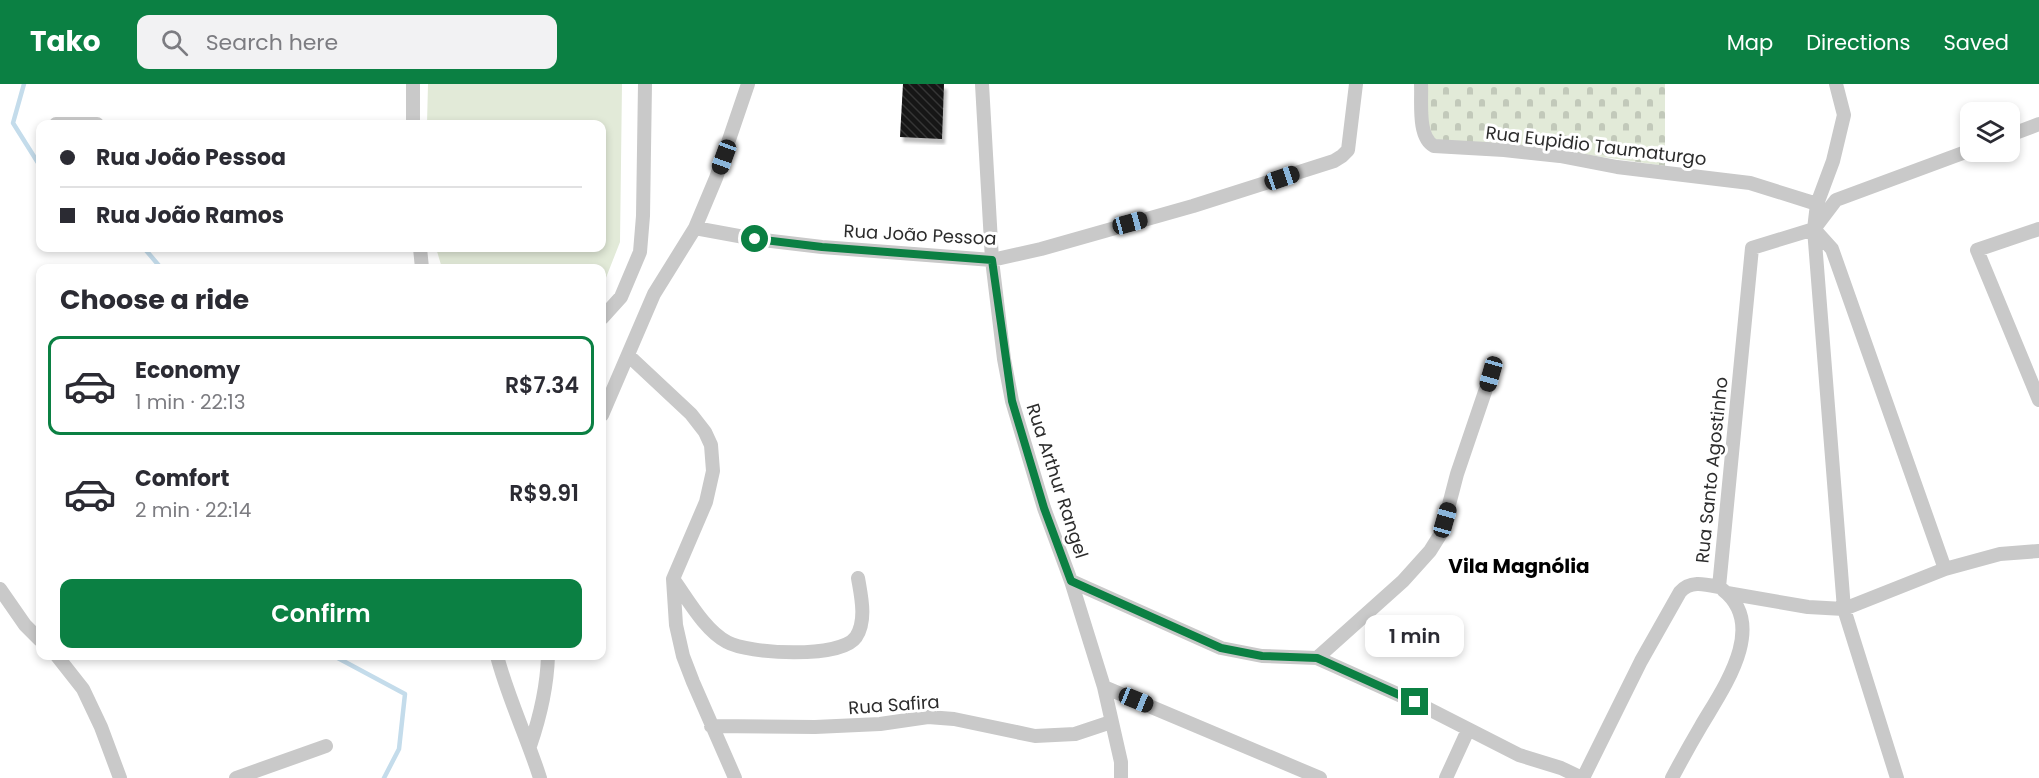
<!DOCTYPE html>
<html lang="en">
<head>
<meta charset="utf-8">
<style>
  body { margin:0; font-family:Poppins,sans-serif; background:#f2f2f3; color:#2b2b33; height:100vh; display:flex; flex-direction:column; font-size:22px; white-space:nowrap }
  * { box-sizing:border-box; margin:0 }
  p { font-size:20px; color:#7c7c81 }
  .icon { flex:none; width:33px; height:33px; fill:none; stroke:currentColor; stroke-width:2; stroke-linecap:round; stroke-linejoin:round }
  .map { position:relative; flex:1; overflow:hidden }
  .panel { position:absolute; left:36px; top:180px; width:570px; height:396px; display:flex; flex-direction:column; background:#fff; border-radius:12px; box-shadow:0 3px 9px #0003 }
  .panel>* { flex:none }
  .hud { position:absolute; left:36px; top:36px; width:570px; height:132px; border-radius:12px; box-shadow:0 3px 9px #0003; display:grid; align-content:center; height:132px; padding:0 24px; background:#fff }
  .buttons { position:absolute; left:1960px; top:18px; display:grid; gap:12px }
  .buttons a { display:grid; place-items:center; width:60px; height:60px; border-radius:12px; background:#fff; box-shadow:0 3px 9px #0003; font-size:30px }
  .end { position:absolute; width:27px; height:27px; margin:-14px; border:8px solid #0b8043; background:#fff; box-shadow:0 0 0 3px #fff }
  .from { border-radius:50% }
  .bubble { position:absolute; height:42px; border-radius:12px; background:#fff; box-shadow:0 3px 9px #0003; font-size:20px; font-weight:600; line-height:42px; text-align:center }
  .car { position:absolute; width:18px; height:36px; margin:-18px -9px; border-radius:8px; box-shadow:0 0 4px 2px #0007; background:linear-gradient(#222 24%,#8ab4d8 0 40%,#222 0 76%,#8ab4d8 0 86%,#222 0) }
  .hud b { display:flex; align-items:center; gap:21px; height:57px; font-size:22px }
  .hud b+b { border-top:2px solid #e1e1e2 }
  .hud i { width:15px; height:15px; background:#2b2b33 }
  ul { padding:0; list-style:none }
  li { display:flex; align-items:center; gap:18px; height:99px; margin:0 12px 9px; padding:0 12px; border:3px solid transparent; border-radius:12px }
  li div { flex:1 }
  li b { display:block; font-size:22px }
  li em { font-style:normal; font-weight:600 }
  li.on { border-color:#0b8043 }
  li>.icon { width:54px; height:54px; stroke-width:1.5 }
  h2 { padding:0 24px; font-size:27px; line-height:72px }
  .button { display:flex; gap:12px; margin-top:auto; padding:12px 24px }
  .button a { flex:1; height:69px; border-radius:12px; background:#0b8043; color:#fff; font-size:24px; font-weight:600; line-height:69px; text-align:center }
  header { display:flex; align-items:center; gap:36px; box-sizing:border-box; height:84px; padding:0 30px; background:#0b8043; color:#fff }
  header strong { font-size:28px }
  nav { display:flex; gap:33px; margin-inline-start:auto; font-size:21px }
  .search { width:420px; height:54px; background:#f2f2f3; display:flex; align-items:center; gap:15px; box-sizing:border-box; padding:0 21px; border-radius:12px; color:#7c7c81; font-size:22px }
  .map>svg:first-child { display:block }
</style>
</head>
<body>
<header>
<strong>Tako</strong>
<div class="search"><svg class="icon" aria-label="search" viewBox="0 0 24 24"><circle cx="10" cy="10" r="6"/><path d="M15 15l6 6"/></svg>Search here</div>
<nav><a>Map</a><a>Directions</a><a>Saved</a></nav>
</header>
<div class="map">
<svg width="2039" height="694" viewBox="0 0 2039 694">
  <defs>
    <pattern id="cemetery-stones" width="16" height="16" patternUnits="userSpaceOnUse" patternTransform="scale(1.5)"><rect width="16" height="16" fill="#e2ead8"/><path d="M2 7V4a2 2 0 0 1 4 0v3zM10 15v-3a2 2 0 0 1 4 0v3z" fill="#c2c9ba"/></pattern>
    <pattern id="building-back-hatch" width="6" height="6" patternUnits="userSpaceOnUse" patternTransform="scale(1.5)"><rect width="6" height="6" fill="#131313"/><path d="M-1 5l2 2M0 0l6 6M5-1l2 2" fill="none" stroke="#363636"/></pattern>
    <filter id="shadow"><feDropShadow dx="3" dy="5" stdDeviation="1.5" flood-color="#0004"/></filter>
  </defs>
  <rect width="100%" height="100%" fill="#fff"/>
  <path fill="#e2ead8" d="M428,0H622L620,158L602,204V184H442L436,164H602V40H427Z"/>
  <path fill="url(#cemetery-stones)" d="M1427,0H1665V82L1521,61L1422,55Z"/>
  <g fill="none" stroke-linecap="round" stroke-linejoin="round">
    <path stroke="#c4dceb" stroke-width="4.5" d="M24,0L13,39L40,82
      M144,164L161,184
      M334,572L405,610L399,665L384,694"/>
  </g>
  <path fill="url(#building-back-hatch)" filter="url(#shadow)" d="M903,0H944L942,55L900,53Z"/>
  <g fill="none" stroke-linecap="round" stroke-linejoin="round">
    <path stroke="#c9c9c9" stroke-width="14" d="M413,0V40
      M982,0L992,176L1004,275L1012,317L1044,424L1071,497L1104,603L1121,678V694
      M1421,0C1422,17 1417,53 1434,62L1504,66L1560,72L1617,83L1750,99L1817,120
      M1836,0L1844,31L1833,77L1817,120L1814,145L1844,525L1897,694
      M56,40H97
      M2010,51L2039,40
      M695,144L755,155L822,163L992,176L1041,165L1193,122L1334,77L1342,72L1348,66L1356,0
      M1814,145L1832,165L1945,485
      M2039,145L1977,166L2039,316
      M420,164L422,184
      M602,234L621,213L640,168L643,132L645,0
      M629,272L691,330L705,348L711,361L713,387L706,418L673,495L676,541L683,572L693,598L735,694
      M602,331L654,210L695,144L716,94L748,0
      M673,495C687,514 705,547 727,558C748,570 841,575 856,553C867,536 861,512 858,494
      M1071,497L1221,564L1262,572L1317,574L1415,618L1519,671L1561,684L1582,694
      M0,505L25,541L40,556
      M1727,509L1808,523L1844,525L1945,485L2000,470L2039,467
      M57,572L83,605L101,643L120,694
      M497,572C508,614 527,653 540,694
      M1317,574L1403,497L1430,467L1440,451L1445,436L1457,390L1491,290
      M1104,603L1320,694
      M711,642L815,643L880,640L928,633L954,635L1035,652L1075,650L1111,638
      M530,662C540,633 547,603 548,572
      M236,694L326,662
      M1446,694L1468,646
      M1583,694L1641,577L1680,508C1690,496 1705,500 1719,503L1752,164L1814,145L1836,116L1971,66
      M1672,694C1681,677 1691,659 1701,642C1722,606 1769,542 1723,506"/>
  </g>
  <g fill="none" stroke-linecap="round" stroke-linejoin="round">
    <path stroke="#0b8043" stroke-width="8" d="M755,155L822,163L992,176L1012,317L1044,424L1071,497L1221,564L1262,572L1317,574L1415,618"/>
  </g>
  <g text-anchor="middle" stroke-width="6" stroke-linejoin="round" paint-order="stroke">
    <g font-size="18" fill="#2c2c2c" stroke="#fff">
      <text transform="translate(1596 62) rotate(7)" y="6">Rua Eupidio Taumaturgo</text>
      <text transform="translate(920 151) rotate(3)" y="6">Rua João Pessoa</text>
      <text transform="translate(1712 386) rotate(-84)" y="6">Rua Santo Agostinho</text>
      <text transform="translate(1057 397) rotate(72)" y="6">Rua Arthur Rangel</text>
      <text transform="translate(894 621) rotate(-4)" y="6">Rua Safira</text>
    </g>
    <g font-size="20" font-weight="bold" fill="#000" stroke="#fff">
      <text x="1519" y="489">Vila Magnólia</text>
    </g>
  </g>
</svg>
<div class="buttons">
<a><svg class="icon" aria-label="layers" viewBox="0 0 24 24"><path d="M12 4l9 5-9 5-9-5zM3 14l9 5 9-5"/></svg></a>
</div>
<i class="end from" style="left:755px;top:155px"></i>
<i class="end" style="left:1415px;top:618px"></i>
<div class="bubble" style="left:1365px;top:531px;width:99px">1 min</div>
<i class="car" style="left:724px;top:73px;rotate:200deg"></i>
<i class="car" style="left:1282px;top:94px;rotate:71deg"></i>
<i class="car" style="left:1130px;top:139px;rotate:75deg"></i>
<i class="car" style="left:1491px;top:290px;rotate:196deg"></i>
<i class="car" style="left:1445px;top:436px;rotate:16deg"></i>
<i class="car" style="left:1136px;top:616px;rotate:112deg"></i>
<div class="hud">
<b><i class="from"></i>Rua João Pessoa</b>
<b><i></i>Rua João Ramos</b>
</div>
<section class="panel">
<h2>Choose a ride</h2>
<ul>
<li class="on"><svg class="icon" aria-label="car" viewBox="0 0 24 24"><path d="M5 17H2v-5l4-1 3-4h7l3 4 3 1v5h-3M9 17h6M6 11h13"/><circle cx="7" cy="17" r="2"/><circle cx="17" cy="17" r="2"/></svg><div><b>Economy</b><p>1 min · 22:13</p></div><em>R$7.34</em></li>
<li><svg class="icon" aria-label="car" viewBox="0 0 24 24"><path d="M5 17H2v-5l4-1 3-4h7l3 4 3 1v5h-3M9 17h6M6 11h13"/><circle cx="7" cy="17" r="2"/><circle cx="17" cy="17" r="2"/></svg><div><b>Comfort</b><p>2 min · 22:14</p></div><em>R$9.91</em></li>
</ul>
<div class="button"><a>Confirm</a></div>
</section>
</div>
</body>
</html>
